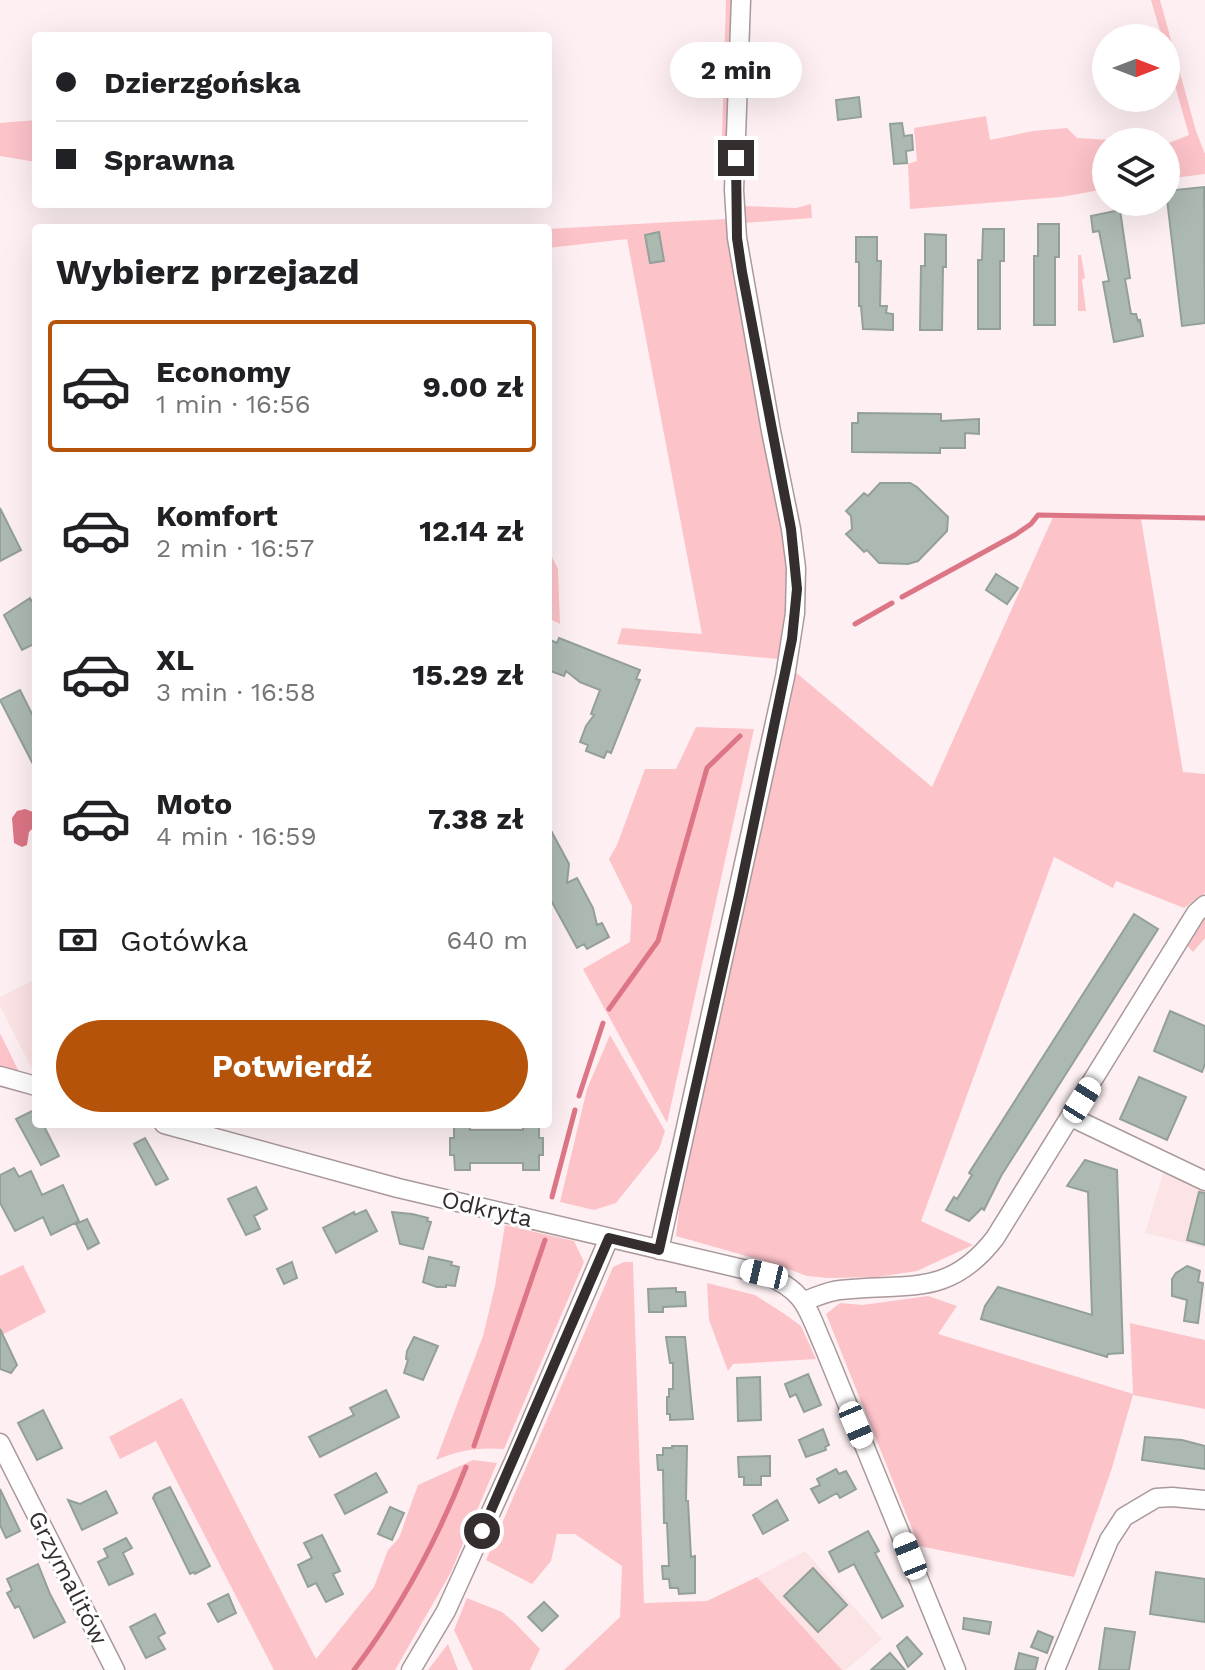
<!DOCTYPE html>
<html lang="pl">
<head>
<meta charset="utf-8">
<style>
  body { margin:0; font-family:"Work Sans",sans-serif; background:#f2f2f2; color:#202124; height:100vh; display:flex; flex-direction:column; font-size:30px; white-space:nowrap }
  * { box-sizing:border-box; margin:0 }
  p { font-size:26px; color:#757577 }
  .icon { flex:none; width:44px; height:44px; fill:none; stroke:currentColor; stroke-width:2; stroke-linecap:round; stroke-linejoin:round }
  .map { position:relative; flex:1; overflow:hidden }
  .sheet { position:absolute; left:32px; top:224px; width:520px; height:904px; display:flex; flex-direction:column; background:#fff; border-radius:8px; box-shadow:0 8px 32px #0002 }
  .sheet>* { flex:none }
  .banner { position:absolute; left:32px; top:32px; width:520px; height:176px; border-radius:8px; box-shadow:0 8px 32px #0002; display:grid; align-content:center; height:176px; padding:0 24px; background:#fff }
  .needle { width:52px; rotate:90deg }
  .controls { position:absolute; left:1092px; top:24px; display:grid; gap:16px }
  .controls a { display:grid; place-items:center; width:88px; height:88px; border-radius:50%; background:#fff; box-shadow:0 8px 32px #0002; font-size:40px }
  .end { position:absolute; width:36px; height:36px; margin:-18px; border:10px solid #342e2e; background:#fff; box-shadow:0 0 0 4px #fff }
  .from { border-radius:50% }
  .bubble { position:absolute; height:56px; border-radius:28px; background:#fff; box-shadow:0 8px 32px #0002; font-size:26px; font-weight:700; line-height:56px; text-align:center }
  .car { position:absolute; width:24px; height:48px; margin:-24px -12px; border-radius:10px; box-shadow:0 0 6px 2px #0007; background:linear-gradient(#fff 24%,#345 0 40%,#fff 0 76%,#345 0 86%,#fff 0) }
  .banner b { display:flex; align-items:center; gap:28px; height:76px; font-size:30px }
  .banner b+b { border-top:2px solid #e0e0e0 }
  .banner i { width:20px; height:20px; background:#202124 }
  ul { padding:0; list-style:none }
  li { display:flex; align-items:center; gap:24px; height:132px; margin:0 16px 12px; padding:0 8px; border:4px solid transparent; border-radius:8px }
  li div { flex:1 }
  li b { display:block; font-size:30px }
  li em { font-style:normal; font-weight:700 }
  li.active { border-color:#b45309 }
  li>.icon { width:72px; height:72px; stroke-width:1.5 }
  h2 { padding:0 24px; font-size:36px; line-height:96px }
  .pay { display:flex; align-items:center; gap:20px; height:88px; padding:0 24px; font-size:30px }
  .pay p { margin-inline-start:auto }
  .action { display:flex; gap:16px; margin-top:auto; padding:16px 24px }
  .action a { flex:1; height:92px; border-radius:48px; background:#b45309; color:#fff; font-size:32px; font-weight:700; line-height:92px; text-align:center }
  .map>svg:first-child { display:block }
</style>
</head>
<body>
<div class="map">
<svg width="1205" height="1670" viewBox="0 0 1205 1670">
  <rect width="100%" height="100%" fill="#fef0f2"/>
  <path fill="#fce3e5" d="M36,979V1077L0,1006V997Z
    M1163,1173L1205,1190V1248L1145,1233Z
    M805,1551L882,1639L846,1670H842L757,1577Z"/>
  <path fill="#fcc3c9" d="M726,0H735L728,175L721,171Z
    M1151,0H1160L1196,131L1205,154V174L1166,179V144L1189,135L1166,54V38H1162Z
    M986,116L990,140L1033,131L1067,128L1077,138L1147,142H1106V189L1061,197L910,209L908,164L917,161L914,128Z
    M36,120V162L0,156V123Z
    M811,204L812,218L744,223L742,206L796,208Z
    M726,219L731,260L783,528L789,583L778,659L617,644L622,628L702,634L627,239L548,248V229Z
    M1078,255H1081L1085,278L1082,279L1086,311H1078Z
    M1053,517L1141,519L1183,772L1205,774V893L1184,908L1116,881L1113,888L1054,857L921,1221L973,1245L917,1271L877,1277L828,1278L807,1276L775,1264L676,1236L685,1158L793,670L932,787Z
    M548,549L558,569L560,624L548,618Z
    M696,727L754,729L667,1123L583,969L630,942L632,906L609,859L617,845L645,769H676Z
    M1205,918V938L1193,952L1185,943Z
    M0,1033L20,1074L0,1068Z
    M610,1035L665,1131L659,1149L616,1203L594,1210L560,1202L587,1089Z
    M505,1225L574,1241L584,1262L504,1449C478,1447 460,1450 436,1460L483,1336L495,1286Z
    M624,1262H633L644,1603L707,1601L757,1577L842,1670H564L620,1617L622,1566L575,1534H557L551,1561L532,1584L486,1560L613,1267Z
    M23,1265L46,1312L0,1336V1276Z
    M707,1283L755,1295L786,1315L801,1326L816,1359L733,1364L728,1371L709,1320Z
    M928,1296L957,1306L938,1334L1133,1394L1130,1323L1205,1340V1409L1133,1395L1111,1471L1074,1577L919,1546L826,1314L840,1303L863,1305Z
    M182,1398L316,1659L374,1587L388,1550L399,1538L418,1485L473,1460L497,1463L451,1572L395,1670H274L156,1441L120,1459L109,1437Z
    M467,1598L502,1612L514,1622L540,1649L530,1670H473L454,1630Z
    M448,1644L458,1670H428Z"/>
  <path fill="#dc7585" d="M25,809L36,813V825L29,832L27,845L22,847L14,843L12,818L17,811Z"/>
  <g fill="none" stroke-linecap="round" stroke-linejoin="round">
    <path stroke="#dc7585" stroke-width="5" d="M902,597L1015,535L1031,524L1038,515L1205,518
      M855,624L892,603
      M609,1009L658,941L707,768L740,736
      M579,1096L603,1023
      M552,1197L575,1110
      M474,1446L545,1240
      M354,1670C400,1609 438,1538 466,1467"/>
  </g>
  <path fill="#acb9b1" stroke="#93a099" stroke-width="2" d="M859,97L861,117L838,120L836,100Z
    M902,123L904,136L912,135L913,150L906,151L907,163L894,164L890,124Z
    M1204,187L1205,323L1182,326L1166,191Z
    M1120,210L1130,278L1125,279L1131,314H1136L1138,321L1140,320L1143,336L1114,342L1103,282L1109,281L1099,231L1093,232L1091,216Z
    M1038,224H1059V257H1055V325H1034V256H1038Z
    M983,229H1004V261H1000V329H978V260H982Z
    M659,232L664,261L650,263L645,235Z
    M925,234L946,235V267H943L942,330H920L921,266H925Z
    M856,237H877V261H881L880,306H887L886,313L893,314V330L863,329L861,306H859V262H856Z
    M858,413L941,414V421L979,419V434L965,433V448H940V453L852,452V423H858Z
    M880,483H910L917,487L948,517L947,531L918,561L908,564L879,563L867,550L864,552L846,534L852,529L851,516L846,511L864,493L868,496Z
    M0,508L21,550L0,561Z
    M996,574L1018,588L1007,604L986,590Z
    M30,598L31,601L36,598V643L22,650L4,615Z
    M559,638L640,670L636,679L640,680L611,753L607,751L604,758L586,751L588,745L580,742L586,726L594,715L591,714L600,690L580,682L566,671L564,676L548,670V639L557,643Z
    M20,690L36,722V770L0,700Z
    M548,825L569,864L567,883L577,878L593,908L597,925L602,923L609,937L587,949L584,944L577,948L548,895Z
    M1134,914L1158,929L1001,1176L984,1210L982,1208L969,1221L946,1210L954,1197L957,1199L972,1175L969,1173Z
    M1170,1011L1205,1026V1064L1202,1072L1154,1051Z
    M1139,1077L1186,1097L1167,1140L1120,1119Z
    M36,1109V1124H43L59,1156L41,1165L16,1119Z
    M454,1124H470V1130H523V1124H539V1138H543V1155H539V1170H523V1163H470V1170H455L454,1155H450V1138H454Z
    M145,1138L168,1179L156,1185L134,1144Z
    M1085,1160L1117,1170L1123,1353L1108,1354L1107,1357L981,1319L985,1306L998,1287L1092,1315L1088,1192L1067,1186Z
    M14,1168L19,1177L31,1171L42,1195L63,1185L79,1221L51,1235L43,1217L15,1231L0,1203V1175Z
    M256,1187L267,1209L254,1216L260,1229L246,1235L228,1199Z
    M1199,1192L1205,1193V1245L1187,1240Z
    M366,1210L377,1231L336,1253L323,1228L354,1212L355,1215Z
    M392,1212L412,1214L428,1218L427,1221L431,1222L423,1249L400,1244Z
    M87,1219L99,1243L88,1249L76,1224Z
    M429,1257L452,1262L451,1265L459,1267L455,1286L446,1285V1287H437L423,1282Z
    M292,1262L297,1278L284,1284L277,1269Z
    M1187,1266L1200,1271L1198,1282L1203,1283L1198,1323L1184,1321L1187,1300L1172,1296V1279L1176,1273Z
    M676,1288V1292H685L686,1306L663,1307V1312H649L648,1289Z
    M0,1329L17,1365L11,1373L0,1369Z
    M414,1337L438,1346L423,1380L404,1373L408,1360L406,1359L407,1351Z
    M666,1337H685L693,1419L670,1420V1414H667V1397H669V1389H673V1363H670Z
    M808,1374L821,1405L804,1412L796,1394L790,1397L785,1384Z
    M760,1377L761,1420L738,1421L737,1378Z
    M386,1390L399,1417L320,1457L309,1437L354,1415L350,1408Z
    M43,1410L62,1448L37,1460L18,1423Z
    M823,1429L829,1445L825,1447L826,1450L806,1457L799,1440Z
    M1145,1437L1182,1440L1205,1446V1469L1142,1460Z
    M672,1446H687L686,1501H688L691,1557L695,1556V1593L679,1594L678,1588H670L669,1579H663L662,1566H669L667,1523H664L663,1470H658L657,1455H663V1448H672Z
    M770,1456V1476H761V1485H744V1477H739L738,1457Z
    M836,1469L839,1474L846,1471L856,1489L840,1498L837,1493L819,1503L811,1489L820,1485L817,1479Z
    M376,1473L387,1492L345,1514L335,1495Z
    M170,1487L210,1566L195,1574L194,1572L190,1574L153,1498L155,1494Z
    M0,1489L20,1531L6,1538L0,1525Z
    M106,1491L117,1513L82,1530L68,1500L80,1504Z
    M777,1500L788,1520L763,1534L753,1515Z
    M390,1507L404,1513L392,1540L378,1534Z
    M868,1531L879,1551L875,1553L903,1606L882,1618L854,1564L839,1572L829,1552Z
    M322,1535L340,1571L333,1574L343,1594L326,1602L316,1583L308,1587L298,1565L312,1558L304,1543Z
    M126,1538L132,1548L123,1553L133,1574L109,1585L98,1562L108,1557L104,1549Z
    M38,1564L50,1594L65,1622L34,1638L19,1606L15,1608L7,1593L12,1590L7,1579Z
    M813,1568L847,1605L818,1632L784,1596Z
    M1156,1572L1205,1579V1622L1150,1614Z
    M228,1594L236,1613L218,1622L208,1604Z
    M544,1602L558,1616L542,1631L528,1617Z
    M155,1614L165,1633L158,1637L165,1649L146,1658L130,1627Z
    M964,1618L991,1622L989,1634L963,1629Z
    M1105,1628L1135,1632L1129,1670H1099Z
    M1038,1631L1053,1637L1047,1653L1031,1647Z
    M907,1637L922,1654L908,1667L897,1646Z
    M890,1653L905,1670H871Z
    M1019,1653L1038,1658L1035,1670H1015Z"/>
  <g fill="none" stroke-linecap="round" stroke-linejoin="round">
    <g stroke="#a9999b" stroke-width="21">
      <path id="street" d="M0,1076L36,1086
        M1071,1117L1205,1181
        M164,1124L398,1188L764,1274C807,1292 807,1309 824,1347L956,1670
        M659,1250L785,677L795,613L796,568L791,529L771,431L737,238L734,190L741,0
        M804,1301C816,1297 828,1291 840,1290C906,1282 948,1299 995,1238L1196,913L1205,905
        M0,1443L115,1670
        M411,1670L446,1611L515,1459L609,1238
        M1055,1670L1109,1540L1124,1517L1156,1498L1172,1497L1205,1500"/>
    </g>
    <use href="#street" stroke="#fff" stroke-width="18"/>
  </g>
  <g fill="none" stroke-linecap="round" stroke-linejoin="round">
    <path stroke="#342e2e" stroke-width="10" d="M482,1531L609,1238L659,1250L739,895L792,639L797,589L791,529L742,272L737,238L736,158"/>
  </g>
  <g text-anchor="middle" stroke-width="6" stroke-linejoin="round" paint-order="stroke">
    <g font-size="24" fill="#342e2e" stroke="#fff">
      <text transform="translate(487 1209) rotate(13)" y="8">Odkryta</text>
      <text transform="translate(68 1578) rotate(63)" y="8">Grzymalitów</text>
    </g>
  </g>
</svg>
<div class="controls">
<a><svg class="needle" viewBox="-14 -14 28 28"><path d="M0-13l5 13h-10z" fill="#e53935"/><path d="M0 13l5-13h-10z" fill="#757577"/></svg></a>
<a><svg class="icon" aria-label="layers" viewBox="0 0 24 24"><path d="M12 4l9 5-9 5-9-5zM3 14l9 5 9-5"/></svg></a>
</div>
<i class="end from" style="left:482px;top:1531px"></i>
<i class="end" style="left:736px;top:158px"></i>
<div class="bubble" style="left:670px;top:42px;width:132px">2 min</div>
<i class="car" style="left:1082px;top:1100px;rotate:32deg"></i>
<i class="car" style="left:764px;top:1274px;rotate:283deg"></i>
<i class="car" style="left:856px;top:1425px;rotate:157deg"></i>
<i class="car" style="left:910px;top:1556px;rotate:338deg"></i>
<div class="banner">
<b><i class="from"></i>Dzierzgońska</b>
<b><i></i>Sprawna</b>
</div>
<section class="sheet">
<h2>Wybierz przejazd</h2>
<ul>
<li class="active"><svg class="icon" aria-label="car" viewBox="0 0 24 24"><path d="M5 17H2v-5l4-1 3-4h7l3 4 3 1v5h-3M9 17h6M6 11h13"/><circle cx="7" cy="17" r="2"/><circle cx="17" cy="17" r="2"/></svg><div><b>Economy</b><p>1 min · 16:56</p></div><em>9.00 zł</em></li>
<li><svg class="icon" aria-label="car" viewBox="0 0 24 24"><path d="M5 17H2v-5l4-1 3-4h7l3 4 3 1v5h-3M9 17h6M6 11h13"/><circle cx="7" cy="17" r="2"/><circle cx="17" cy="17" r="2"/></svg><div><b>Komfort</b><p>2 min · 16:57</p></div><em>12.14 zł</em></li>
<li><svg class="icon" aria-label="car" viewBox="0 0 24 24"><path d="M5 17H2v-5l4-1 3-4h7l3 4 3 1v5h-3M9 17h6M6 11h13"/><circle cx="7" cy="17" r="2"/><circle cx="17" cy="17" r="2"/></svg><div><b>XL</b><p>3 min · 16:58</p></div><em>15.29 zł</em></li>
<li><svg class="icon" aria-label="car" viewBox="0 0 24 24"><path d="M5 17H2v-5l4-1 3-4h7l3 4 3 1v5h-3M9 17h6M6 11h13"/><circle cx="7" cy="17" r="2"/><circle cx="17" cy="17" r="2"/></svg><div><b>Moto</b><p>4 min · 16:59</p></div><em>7.38 zł</em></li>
</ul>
<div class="pay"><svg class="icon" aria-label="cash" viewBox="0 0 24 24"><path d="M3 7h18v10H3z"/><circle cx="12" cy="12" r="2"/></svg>Gotówka<p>640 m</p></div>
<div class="action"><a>Potwierdź</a></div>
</section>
</div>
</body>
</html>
